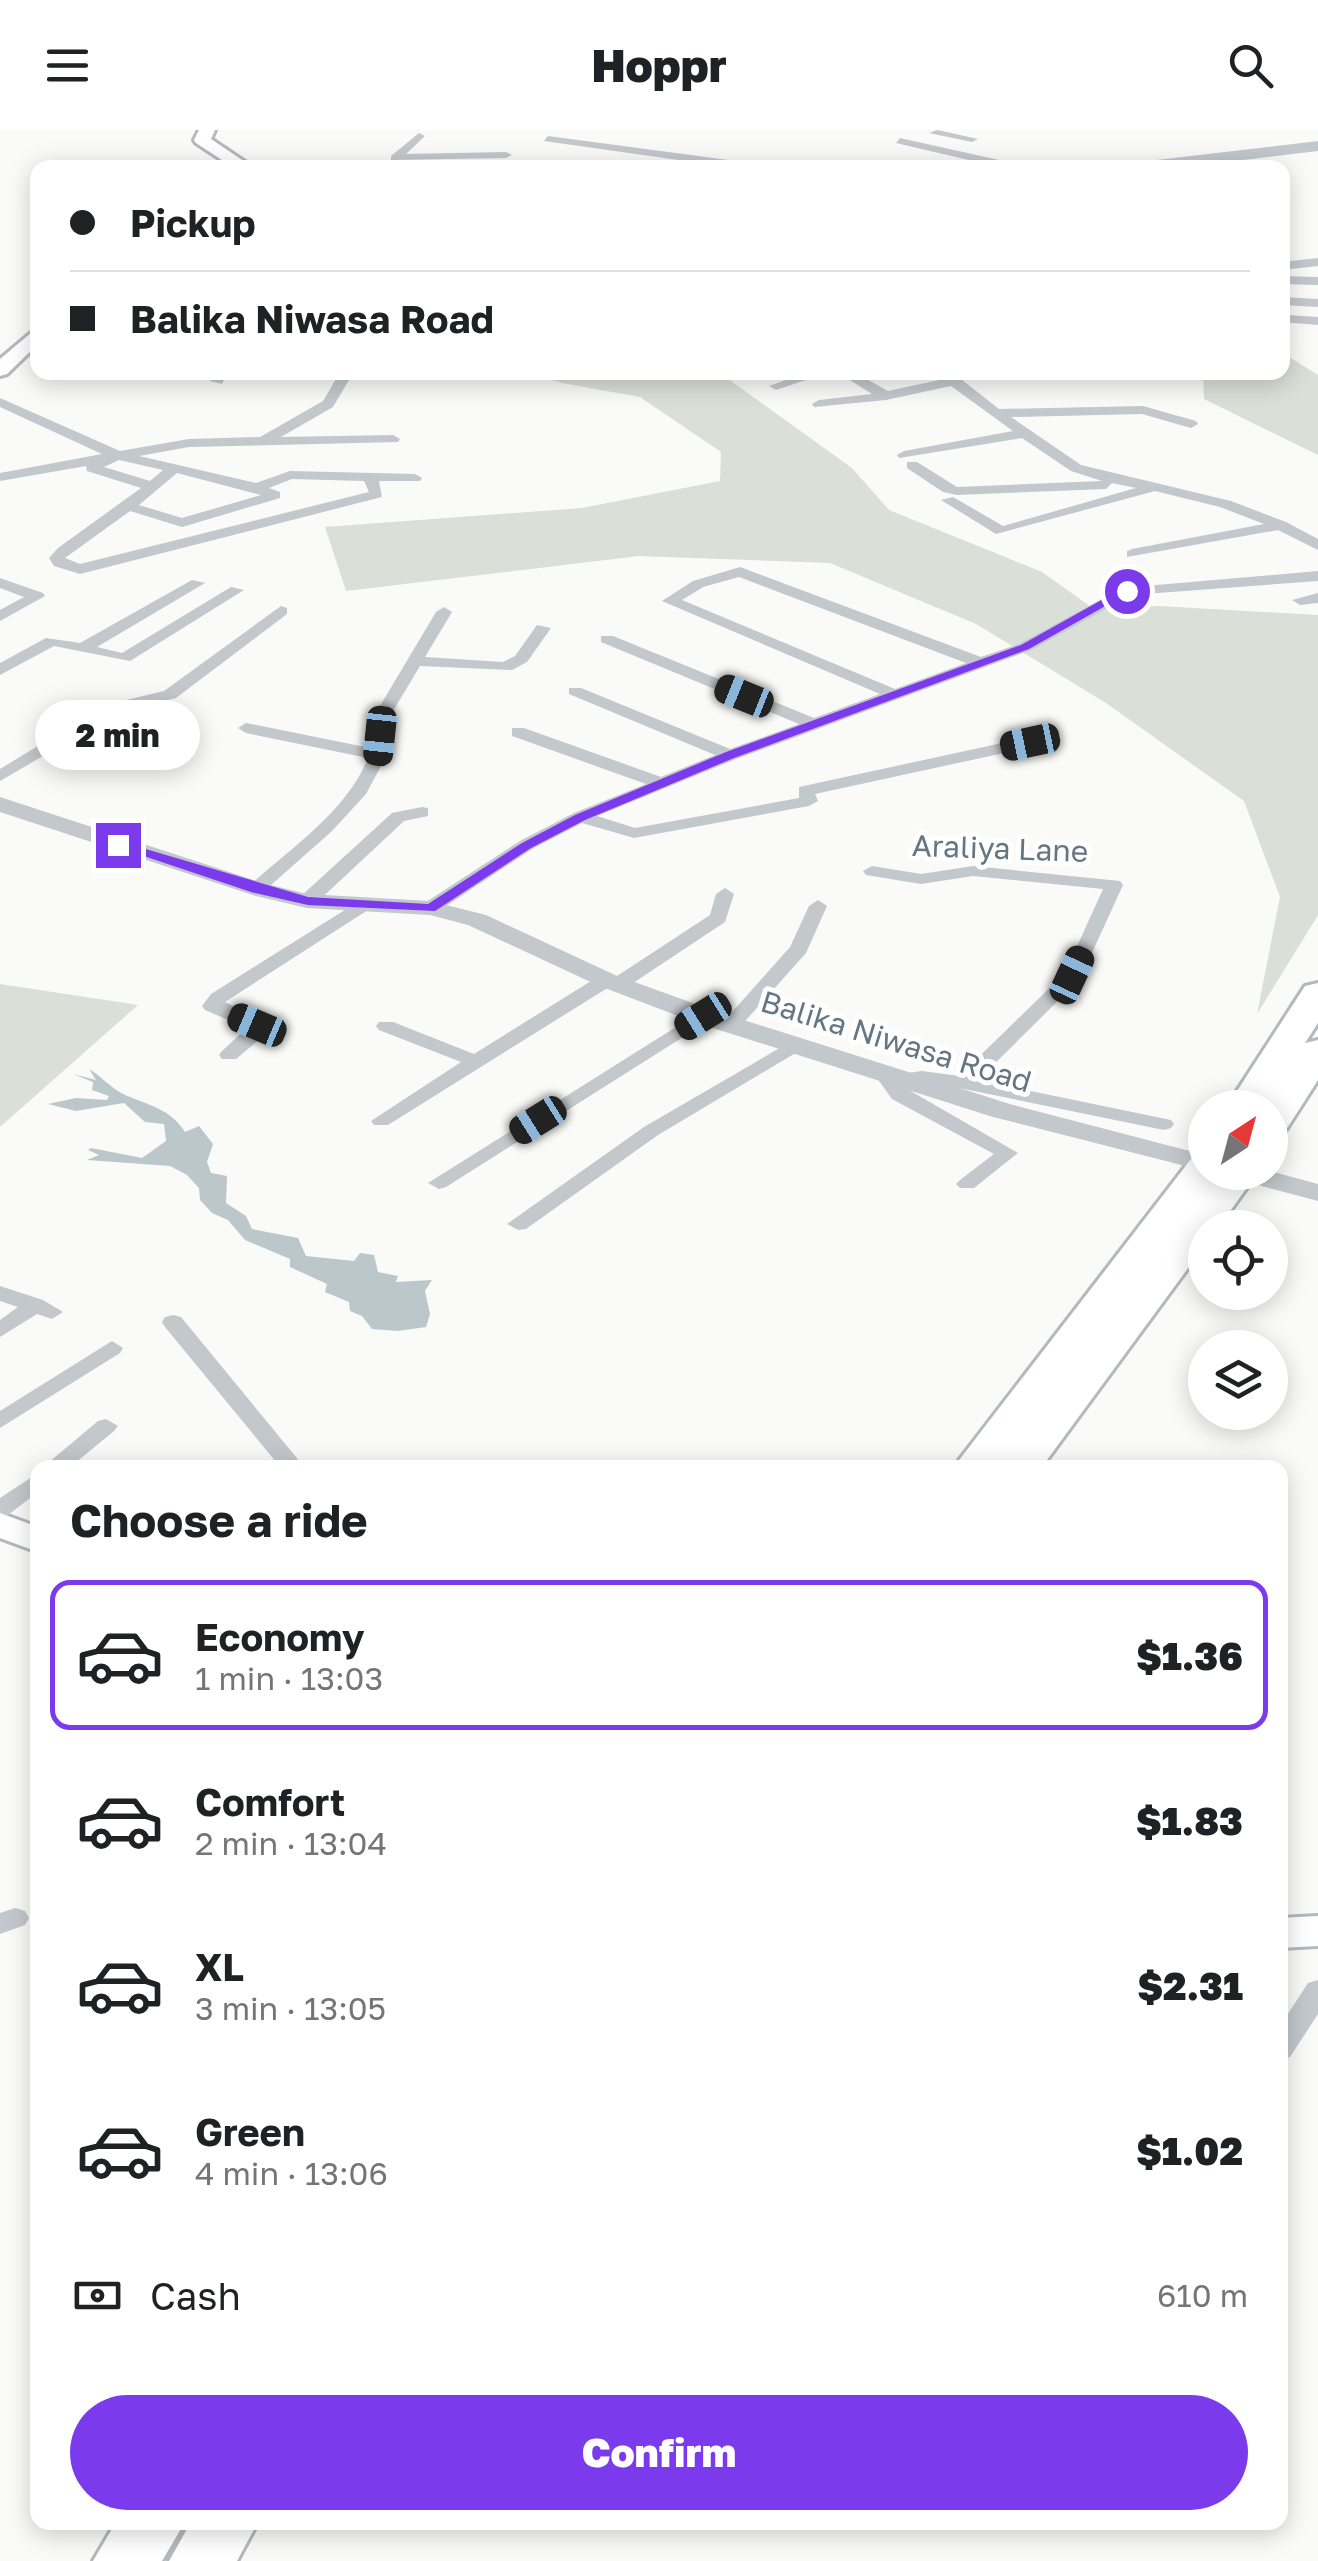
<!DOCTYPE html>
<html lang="en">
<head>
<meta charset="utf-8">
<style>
  body { margin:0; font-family:"Golos Text",sans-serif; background:#f2f2f2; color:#202124; height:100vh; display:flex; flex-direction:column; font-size:38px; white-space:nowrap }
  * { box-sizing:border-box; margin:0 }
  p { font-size:32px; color:#757577 }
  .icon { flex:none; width:55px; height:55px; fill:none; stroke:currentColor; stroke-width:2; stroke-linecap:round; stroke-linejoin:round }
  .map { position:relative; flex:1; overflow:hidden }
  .details { position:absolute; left:30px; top:1330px; width:1258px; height:1070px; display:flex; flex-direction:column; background:#fff; border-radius:20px; box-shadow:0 5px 25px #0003 }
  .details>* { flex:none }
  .top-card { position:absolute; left:30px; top:30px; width:1260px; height:220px; border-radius:20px; box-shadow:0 5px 25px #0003; display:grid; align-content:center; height:220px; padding:0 40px; background:#fff }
  .needle { width:65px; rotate:36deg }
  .tools { position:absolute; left:1188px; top:960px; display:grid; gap:20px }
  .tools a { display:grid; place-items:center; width:100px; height:100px; border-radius:50%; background:#fff; box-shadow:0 5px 25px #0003; font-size:50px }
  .end { position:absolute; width:45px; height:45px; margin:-22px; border:12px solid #7c3aed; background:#fff; box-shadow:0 0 0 5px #fff }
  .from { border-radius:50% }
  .bubble { position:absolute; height:70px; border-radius:35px; background:#fff; box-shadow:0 5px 25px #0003; font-size:32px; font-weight:800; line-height:70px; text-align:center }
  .car { position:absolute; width:30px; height:60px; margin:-30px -15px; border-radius:12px; box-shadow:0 0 8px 2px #0007; background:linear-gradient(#222 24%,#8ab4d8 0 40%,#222 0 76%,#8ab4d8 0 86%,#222 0) }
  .top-card b { display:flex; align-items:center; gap:35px; height:95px; font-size:38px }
  .top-card b+b { border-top:2px solid #e0e0e0 }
  .top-card i { width:25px; height:25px; background:#202124 }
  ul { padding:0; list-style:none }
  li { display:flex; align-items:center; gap:30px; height:150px; margin:0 20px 15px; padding:0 20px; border:5px solid transparent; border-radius:20px }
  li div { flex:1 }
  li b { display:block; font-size:38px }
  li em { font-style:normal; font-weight:800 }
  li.selected { border-color:#7c3aed }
  li>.icon { width:90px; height:90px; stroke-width:1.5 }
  h2 { padding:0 40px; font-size:45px; line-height:120px }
  .pay { display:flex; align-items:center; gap:25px; height:110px; padding:0 40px; font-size:38px }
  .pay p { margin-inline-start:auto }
  .primary-button { display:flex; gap:20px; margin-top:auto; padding:20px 40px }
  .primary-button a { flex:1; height:115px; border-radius:60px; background:#7c3aed; color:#fff; font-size:40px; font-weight:800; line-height:115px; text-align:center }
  header { display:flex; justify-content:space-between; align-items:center; height:130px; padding:0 40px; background:#fff; font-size:45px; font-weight:800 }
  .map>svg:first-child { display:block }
</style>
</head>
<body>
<header><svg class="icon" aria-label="menu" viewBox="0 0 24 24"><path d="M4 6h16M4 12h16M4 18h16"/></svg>Hoppr<svg class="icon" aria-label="search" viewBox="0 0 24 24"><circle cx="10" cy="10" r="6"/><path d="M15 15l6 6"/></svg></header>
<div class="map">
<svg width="1318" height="2431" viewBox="0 0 1318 2431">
  <rect width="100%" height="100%" fill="#fafaf8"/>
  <path fill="#dadfd7" d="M1283,223L1318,245V325L1204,269L1203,243L1282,242Z
    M531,243H720L852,338L889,380L1042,442L1094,479L1159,476L1318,485V785L1257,884L1280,767L1244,671L1106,573L976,494L830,433L639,426L346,461L325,397L582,378L720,351L721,322L640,267L562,253Z
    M0,854L138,875L0,997Z"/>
  <path fill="#bbc7cb" d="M89,939C101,946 111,958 123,964C147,975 170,978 185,1002L199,996L213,1014L207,1032L211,1043L227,1046L226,1073L246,1086L252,1099L298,1108L306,1126L354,1131L360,1123L374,1125L378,1142L398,1146L396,1152L432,1150L425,1161L430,1184L426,1197L398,1201L372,1199L362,1186L350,1181L349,1172L325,1162L327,1154L290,1137V1129L245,1110L228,1090L212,1083L200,1070L199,1058L187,1045L170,1036L87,1030L99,1025L88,1020L91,1018L142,1028L166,1011L164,994L145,992L124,973L76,981L48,974L76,968L107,970L109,966L92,960L93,952L73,944L96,950Z"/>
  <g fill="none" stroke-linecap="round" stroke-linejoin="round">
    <g stroke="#b3babf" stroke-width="6">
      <path id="secondary" d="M199,0H215L211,9L254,38H234L196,13L194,10Z
        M38,197V214L7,244L0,246V229Z
        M0,1383L38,1397V1422L0,1408Z
        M1318,1786V1816L1280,1818V1788Z"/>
    </g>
    <g stroke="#b4b9bd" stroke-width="6">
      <path id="motorway" d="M1318,853V893L1305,913L1318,910V950L1284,1003L1270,1007V978H1226L1305,856Z
        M1205,1025V1042H1258L1218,1098H1205V1115L1041,1338H953L1191,1029Z
        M116,2392H185L162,2431H93Z
        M191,2392H258L237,2431H169Z"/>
    </g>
    <path fill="#c3c8cc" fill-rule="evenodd" d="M937,0L978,9L972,12L929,3Z
      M419,3L425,6L406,24L506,22L512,25L506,28L391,30V26Z
      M548,6L765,35L770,38H735L544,11Z
      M900,8L1021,35L1026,38H1003L896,13Z
      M1199,26L1217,38H1204L1193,29Z
      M1282,57L1288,60V69L1282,72Z
      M1318,128V136L1282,140V132Z
      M1282,146L1318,147V155L1282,154Z
      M1282,167L1318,169V177L1282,175Z
      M1287,185L1318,187V195L1282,192V186Z
      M214,242H228L222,254L210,251Z
      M808,242H830L776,260L769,256Z
      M837,242H854L888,261L944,249L938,242H952L999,279L1143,276L1196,291L1198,294L1191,298L1142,284L1011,287L1081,335L1231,371L1286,392L1318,409V420L1278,400L1127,427V421L1132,419L1264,394L1220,377L1155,361L996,404L941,370L953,367L1003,396L1136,358L1112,353L1106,359L957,365L943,362L907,338V332H917L957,357L1102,351L1071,341L1022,308L899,328L897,325L904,321L1013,301L951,256L886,270L814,277L812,274L819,270L872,264Z
      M342,246L349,250L333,277L281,307L393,305L400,309L398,312L189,317L139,326L256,353L290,341L415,344L422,348L420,351H379L382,367L80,444L54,436L49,428L58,418L141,358L87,341L86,336L0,351V343L102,324L0,277V268L120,321L189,309L260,307L323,271L337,247ZM119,330L163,340L150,351L104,337ZM177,343L261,365L182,388L139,375ZM292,349L364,351L369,362L80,434L65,428L130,381L182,397L280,368V362L269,358Z
      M740,437L981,527L1019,514L1122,458L1318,441V451L1131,465L1031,520L736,629L597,686L635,698L799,668V657L1030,607L1036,608V616L815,664L818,671L809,676L634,708L582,693L532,719L437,782H423V774L520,711L574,683L646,654L512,606V598H524L661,647L715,625L569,564V558H581L730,619L799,594L601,512V506H613L814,588L880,564L662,471L693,451ZM739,447L966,533L895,559L682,470L703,457Z
      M0,448L43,463L45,466L0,491V480L24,467L0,458Z
      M192,450L205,453L97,517L122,523L231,457L244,460L130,531L54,516L0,545V533L46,508L80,513Z
      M1318,463V473L1300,475L1292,470Z
      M281,476L287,478V484L176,568L117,583L0,651V639L105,575L164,561Z
      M444,477L452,482L425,527L503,532L515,526L537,495L551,498L527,532L512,540L420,536L390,586L387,625L366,664L332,701L262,763H250V755C291,718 347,681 368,628L246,603L238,598L246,593L370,618L374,586L436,482Z
      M422,677L428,678V686L404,691L314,775H300V767L392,683Z
      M872,736L921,744L973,736L1120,751L1123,755L1080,849L978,950L1171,990L1174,994L1171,998L1164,1000L964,959L922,953L902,956L1018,1023L974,1058H960L956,1054L960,1050L994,1024L892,969L874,944L884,938L895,945L922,941L959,946L1065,843L1103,759L973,746L921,754L866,745L863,741Z
      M725,758L734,764L725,792L624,859L609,857L388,995H374L371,991L461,932L379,900L376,896L379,892H393L474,924L599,846L614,848L710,785L716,764Z
      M364,768L371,770V778L225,872L264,891L267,903L236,929H222L219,925L222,921L247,898L205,880L202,876L211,864Z
      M818,770L827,776L806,823L739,898H725L722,894L725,890L790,817L809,776Z
      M703,880L710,882L713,886L710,890L446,1057L439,1059L428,1053Z
      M797,908L804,910L807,914L804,918L658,1005L526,1099L518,1100L507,1094L644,997Z
      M0,1156L43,1170L63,1182L52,1189L37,1184L0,1207V1190L18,1177L0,1171Z
      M173,1185L181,1187L305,1338H281L165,1197L162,1192L165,1187Z
      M112,1211L123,1218L120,1223L0,1298V1281Z
      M106,1289L118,1296L114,1301L69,1338H42L98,1291Z
      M38,1343V1362L8,1385L0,1388V1368Z
      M15,1778L25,1781L29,1788L25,1795L0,1804V1783Z
      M1318,1850V1884L1290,1927L1280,1930V1896L1308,1853Z"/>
    <path fill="#c3c8cc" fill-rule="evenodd" d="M1318,11V21L1175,38H1124L1131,33Z
      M0,667L263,753L307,764L430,771L486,785L615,845L712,880L1013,975L1205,1025V1041L993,987L694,892L597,855L468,795L430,785L307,778L256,766L0,682Z
      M1270,1041L1318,1054V1071L1232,1048L1228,1042Z"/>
    <use href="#secondary" fill="#fff" fill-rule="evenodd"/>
    <use href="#motorway" fill="#fff" fill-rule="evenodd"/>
  </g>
  <path fill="#7c3aed" d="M1123,458L1132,461L1029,519L734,628L585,690L531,718L435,781L308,775L251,762L111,715L122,712L308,767L428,774L522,713L575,685L726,622L1021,515Z"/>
  <g text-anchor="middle" stroke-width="10" stroke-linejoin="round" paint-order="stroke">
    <g font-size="30" fill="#657683" stroke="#fff">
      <text transform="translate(1000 719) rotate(2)" y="10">Araliya Lane</text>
      <text transform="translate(896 912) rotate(17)" y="10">Balika Niwasa Road</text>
    </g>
  </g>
</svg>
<div class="tools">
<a><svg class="needle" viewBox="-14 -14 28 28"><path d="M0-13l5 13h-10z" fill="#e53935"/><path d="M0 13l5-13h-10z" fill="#757577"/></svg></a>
<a><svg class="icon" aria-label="locate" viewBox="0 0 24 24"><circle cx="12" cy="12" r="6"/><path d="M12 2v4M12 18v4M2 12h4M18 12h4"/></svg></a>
<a><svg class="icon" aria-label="layers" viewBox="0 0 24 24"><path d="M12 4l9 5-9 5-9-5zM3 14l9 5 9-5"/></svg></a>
</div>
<i class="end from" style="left:1127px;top:461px"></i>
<i class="end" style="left:118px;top:715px"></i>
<div class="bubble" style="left:35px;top:570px;width:165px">2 min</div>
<i class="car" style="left:744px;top:566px;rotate:292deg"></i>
<i class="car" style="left:380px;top:606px;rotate:186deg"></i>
<i class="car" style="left:1030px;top:612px;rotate:258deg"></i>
<i class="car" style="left:1072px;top:845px;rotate:25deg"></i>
<i class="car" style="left:703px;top:886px;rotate:238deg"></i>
<i class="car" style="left:257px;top:895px;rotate:293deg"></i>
<i class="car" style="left:538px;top:990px;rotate:238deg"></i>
<div class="top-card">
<b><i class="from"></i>Pickup</b>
<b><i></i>Balika Niwasa Road</b>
</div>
<section class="details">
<h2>Choose a ride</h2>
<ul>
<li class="selected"><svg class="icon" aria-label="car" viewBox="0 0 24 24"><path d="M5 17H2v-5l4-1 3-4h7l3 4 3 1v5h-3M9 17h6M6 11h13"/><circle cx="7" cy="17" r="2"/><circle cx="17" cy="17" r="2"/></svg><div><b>Economy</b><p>1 min · 13:03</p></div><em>$1.36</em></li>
<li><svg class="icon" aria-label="car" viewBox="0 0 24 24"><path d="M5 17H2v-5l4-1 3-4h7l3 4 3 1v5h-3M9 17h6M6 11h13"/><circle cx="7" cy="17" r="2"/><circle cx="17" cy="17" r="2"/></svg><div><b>Comfort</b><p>2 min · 13:04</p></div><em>$1.83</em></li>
<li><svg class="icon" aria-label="car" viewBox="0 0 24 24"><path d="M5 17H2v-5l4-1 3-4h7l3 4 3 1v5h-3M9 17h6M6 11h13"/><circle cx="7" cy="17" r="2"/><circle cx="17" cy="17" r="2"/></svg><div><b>XL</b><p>3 min · 13:05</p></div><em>$2.31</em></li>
<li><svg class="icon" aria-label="car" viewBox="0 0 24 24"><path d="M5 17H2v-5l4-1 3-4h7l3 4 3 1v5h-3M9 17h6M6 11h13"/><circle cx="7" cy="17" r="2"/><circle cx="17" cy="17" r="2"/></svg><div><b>Green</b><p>4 min · 13:06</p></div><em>$1.02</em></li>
</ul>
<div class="pay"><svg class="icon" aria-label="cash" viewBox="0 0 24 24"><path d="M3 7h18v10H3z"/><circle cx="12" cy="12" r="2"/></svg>Cash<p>610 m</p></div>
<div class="primary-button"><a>Confirm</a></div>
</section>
</div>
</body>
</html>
